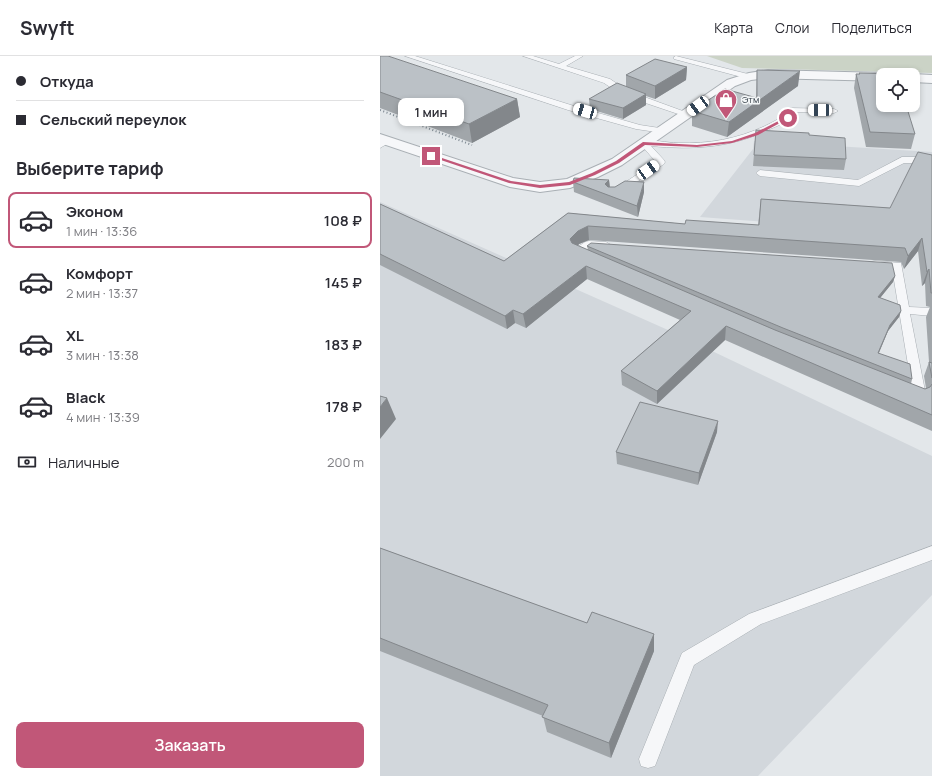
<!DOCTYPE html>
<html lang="ru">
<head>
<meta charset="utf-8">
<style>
  body { margin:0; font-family:Manrope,sans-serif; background:#f7f7f7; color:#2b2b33; height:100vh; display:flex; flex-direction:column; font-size:15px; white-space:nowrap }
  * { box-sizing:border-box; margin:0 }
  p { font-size:13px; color:#7c7c81 }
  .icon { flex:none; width:22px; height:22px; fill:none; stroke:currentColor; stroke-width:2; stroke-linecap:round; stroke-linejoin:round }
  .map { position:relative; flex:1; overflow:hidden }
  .drawer { display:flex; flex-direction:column; background:#fff; width:380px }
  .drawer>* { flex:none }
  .hud { display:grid; align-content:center; height:88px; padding:0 16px; background:#fff }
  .tools { position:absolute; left:496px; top:12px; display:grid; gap:8px }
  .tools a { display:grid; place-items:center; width:44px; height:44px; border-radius:8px; background:#fff; box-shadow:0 2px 6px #0003; font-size:20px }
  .end { position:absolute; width:18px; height:18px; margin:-9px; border:5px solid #c15778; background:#fff; box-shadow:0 0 0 2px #fff }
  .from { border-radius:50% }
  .bubble { position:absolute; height:28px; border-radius:8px; background:#fff; box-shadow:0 2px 6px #0003; font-size:13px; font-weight:600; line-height:28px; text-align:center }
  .car { position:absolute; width:12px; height:24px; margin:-12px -6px; border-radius:5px; box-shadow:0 0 3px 1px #0007; background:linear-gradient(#fff 24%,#345 0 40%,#fff 0 76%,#345 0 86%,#fff 0) }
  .hud b { display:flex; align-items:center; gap:14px; height:38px; font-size:15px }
  .hud b+b { border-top:1px solid #e1e1e2 }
  .hud i { width:10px; height:10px; background:#2b2b33 }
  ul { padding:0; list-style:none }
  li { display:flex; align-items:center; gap:12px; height:56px; margin:0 8px 6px; padding:0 8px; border:2px solid transparent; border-radius:8px }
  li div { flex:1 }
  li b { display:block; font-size:15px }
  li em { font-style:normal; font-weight:600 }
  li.active { border-color:#c15778 }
  li>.icon { width:36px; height:36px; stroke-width:1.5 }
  h2 { padding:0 16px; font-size:18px; line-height:48px }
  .pay { display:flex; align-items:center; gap:10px; height:44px; padding:0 16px; font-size:15px }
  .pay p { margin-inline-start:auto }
  .action { display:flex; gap:8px; margin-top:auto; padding:8px 16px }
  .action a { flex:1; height:46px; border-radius:8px; background:#c15778; color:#fff; font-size:16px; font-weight:600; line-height:46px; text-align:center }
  header { display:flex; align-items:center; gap:24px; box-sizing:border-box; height:56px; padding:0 20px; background:#fff; border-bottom:1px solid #e1e1e2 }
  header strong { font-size:19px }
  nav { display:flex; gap:22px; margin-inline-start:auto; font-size:14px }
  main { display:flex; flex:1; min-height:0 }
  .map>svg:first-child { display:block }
</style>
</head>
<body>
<header>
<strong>Swyft</strong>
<nav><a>Карта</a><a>Слои</a><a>Поделиться</a></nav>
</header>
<main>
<section class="drawer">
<div class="hud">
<b><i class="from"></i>Откуда</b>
<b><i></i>Сельский переулок</b>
</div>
<h2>Выберите тариф</h2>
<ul>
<li class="active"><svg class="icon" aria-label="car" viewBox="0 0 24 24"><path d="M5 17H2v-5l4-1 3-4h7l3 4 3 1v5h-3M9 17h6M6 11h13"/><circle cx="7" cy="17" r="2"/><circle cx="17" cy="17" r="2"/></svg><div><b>Эконом</b><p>1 мин · 13:36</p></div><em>108 ₽</em></li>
<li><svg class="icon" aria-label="car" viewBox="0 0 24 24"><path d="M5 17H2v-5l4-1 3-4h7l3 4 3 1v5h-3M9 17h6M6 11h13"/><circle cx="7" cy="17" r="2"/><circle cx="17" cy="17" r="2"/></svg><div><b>Комфорт</b><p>2 мин · 13:37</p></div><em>145 ₽</em></li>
<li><svg class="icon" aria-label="car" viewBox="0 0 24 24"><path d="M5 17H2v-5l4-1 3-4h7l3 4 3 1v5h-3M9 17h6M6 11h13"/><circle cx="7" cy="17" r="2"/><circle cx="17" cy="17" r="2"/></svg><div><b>XL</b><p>3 мин · 13:38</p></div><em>183 ₽</em></li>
<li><svg class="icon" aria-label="car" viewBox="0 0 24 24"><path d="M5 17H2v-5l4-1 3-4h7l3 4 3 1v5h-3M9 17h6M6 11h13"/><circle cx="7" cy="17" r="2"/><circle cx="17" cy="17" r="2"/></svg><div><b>Black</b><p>4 мин · 13:39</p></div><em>178 ₽</em></li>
</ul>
<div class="pay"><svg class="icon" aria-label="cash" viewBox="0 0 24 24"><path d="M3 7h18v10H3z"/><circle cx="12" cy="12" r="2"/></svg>Наличные<p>200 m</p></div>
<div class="action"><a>Заказать</a></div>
</section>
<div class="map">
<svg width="552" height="720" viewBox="0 0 552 720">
  <rect width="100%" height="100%" fill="#e3e7ea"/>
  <path fill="#d2d7dc" d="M374,85L552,96V178L320,161L373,93Z
    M0,146L288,274L552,400V539L378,720H0Z"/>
  <path fill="#cbd3c6" d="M327,0H552V17L362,12Z"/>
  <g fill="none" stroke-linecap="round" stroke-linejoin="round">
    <g stroke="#a9afb4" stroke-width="1">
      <path id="service" d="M25,0H35L194,50L260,69L286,73L287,75L283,77L256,73L188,54Z
        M143,0H153L179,8L195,0H203L186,10L230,23L248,35L311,58L307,60H304L242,39L224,27Z
        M296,0L372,19L373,21L369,23L294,3V1Z
        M410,52L454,53L458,55L454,57L415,56C409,65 400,69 390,73C352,92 312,94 271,90L284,104L285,106L284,108L240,137L237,138L232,135L276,106L261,89L260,87L261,85C272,83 287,87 298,87C329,88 357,83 385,70C395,65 404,61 410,52Z
        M8,83L12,85L0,92V86Z
        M522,101H552V107H524L479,130L380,120L376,117L380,114L478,124Z
        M209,185L226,186L231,189L226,192L211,191L205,196L212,201L211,203C205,205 197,202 193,197C196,192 203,186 209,185Z
        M495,205L521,207L529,251L552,252V260L530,258L546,340L544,343C538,345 530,343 527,337L529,334L532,333L512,212L491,210L490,208L491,206Z
        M552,490V504L381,568L314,609L275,710L268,712L261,710L259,703L302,597L369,558Z"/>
    </g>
    <g stroke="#a9afb4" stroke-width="2">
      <path id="tertiary" d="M388,14L503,17L508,19H503V25L388,22L371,24L355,30L242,109L218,121L190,132L160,136L130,131L0,87V78L133,122L160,126L187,123L232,103L347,24L369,17Z
        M533,18L552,19V27L533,26V19H530Z"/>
    </g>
    <use href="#service" fill="#f6f7f9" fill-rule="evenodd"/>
    <use href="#tertiary" fill="#f6f7f9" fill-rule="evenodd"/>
    <path stroke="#7e8992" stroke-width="2" stroke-dasharray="1 2.5" stroke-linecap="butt" d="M0,54L92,89"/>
  </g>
  <path fill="#a1a6aa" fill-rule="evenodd" d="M0,0L137,43L140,61L92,87L0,52Z
    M307,11L306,24L275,43L266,40V49L243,63L210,53L209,43L246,31V19Z
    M377,14L418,30L347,81L312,70V55L376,42Z
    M479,17L535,78L531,93L486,91L474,32L476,18H479Z
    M376,74L429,79L466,103L464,114L373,110Z
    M552,99V375L345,284L277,348L242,329L241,315L300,264L207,223L146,272L135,267L127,273L0,209V148L124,205L188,157L305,168L378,169L381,143L510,152ZM209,184L521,206L524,213L538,195L542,230L545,227L546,250L550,251L546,261L549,306L544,320L546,332L545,333L531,328L532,323L499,297L508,275L519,261L521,255L500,242L513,226L515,220L207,190L208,194L198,190L199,188Z
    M229,124L230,131L264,136L258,161L194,136L193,126Z
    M337,376L318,429L237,408L236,396Z
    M0,492L207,567L274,578V595L231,702L167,676L163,660L0,595Z"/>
  <path fill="#83878b" d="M307,11L306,24L275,43V30Z
    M420,15L418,30L347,81L349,66Z
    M266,38V49L243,63V52Z
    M137,43L140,61L92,87L89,68Z
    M229,124L230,134L225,128Z
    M264,126V136L258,161L257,150Z
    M208,170L209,184L199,188L192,196L190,183L198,175Z
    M542,182L538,195L524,213L528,200Z
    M206,210L207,223L146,272L143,258Z
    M549,213L545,227L542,230L547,216Z
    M515,220L513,226L496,247L498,241Z
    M133,254L135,267L127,273L125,260Z
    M521,255L519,261L508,275L496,303L498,297L510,269Z
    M346,270L345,284L277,348V335Z
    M7,342L16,363L0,383V351Z
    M338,365L337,376L318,429L319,417Z
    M274,578V595L231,702L229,687Z"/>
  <path fill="#bbc1c6" stroke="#83878b" d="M0,0H8L137,43L89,68L0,36Z
    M275,3L307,11L275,30L246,19Z
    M377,14L420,15L349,66L312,55L345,33L377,42Z
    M479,17L516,18V19H503V49H526L535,78L490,76L476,18H480Z
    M237,27L266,38L243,52L209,43Z
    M376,74L429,77V79L465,82L466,103L374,99Z
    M538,96L552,99V237H551L549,213L547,216L542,182L528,200L525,192L208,170L198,175L190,183L192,187L395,274L545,333L550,331L552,328V359L346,270L277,335L241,315L311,255L206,210L143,258L133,254L125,260L0,198V148L124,205L188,157L305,168L306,164L379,169L381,143L510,152Z
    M194,122L229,124L225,128L228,131H235L245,125L264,126L257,150L193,126Z
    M211,187L512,207L515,220L498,241L520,249L521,255L510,269L498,297L530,308L532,323L403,272L207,190Z
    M549,306L552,307V322Z
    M0,340L7,342L0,351Z
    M260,346L338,365L319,417L236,396Z
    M0,492L207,567L212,556L274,578L229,687L162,661L168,649L0,582Z"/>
  <path fill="#c15778" d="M408,60L409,62L378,79L352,87L317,91L265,89L239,107L215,119L190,129L160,132L129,127L49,100L53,99L131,125L160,129L189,126L212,117L236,105L263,86L317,89L352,85L375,77Z"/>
  <defs>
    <g id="shop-pin" transform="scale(1.15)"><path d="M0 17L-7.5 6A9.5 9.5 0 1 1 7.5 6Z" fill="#c15778" stroke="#f3f6f7"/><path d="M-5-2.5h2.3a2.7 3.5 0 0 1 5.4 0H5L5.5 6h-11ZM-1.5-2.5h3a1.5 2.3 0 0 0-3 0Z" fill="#fff"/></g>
  </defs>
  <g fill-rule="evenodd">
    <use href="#shop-pin" x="346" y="44"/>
  </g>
  <g text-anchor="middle" stroke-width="3" stroke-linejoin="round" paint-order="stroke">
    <g font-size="9" fill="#2d3741" stroke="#f3f6f7" text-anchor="start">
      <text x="362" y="47">Этм</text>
    </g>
  </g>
</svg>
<div class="tools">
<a><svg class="icon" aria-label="locate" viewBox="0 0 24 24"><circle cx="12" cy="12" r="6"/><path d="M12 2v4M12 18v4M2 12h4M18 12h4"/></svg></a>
</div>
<i class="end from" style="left:408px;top:62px"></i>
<i class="end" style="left:51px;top:100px"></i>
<div class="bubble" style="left:18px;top:42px;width:66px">1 мин</div>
<i class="car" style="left:318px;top:50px;rotate:234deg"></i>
<i class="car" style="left:440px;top:54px;rotate:271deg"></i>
<i class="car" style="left:205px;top:55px;rotate:286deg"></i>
<i class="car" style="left:268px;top:114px;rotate:56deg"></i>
</div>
</main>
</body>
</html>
